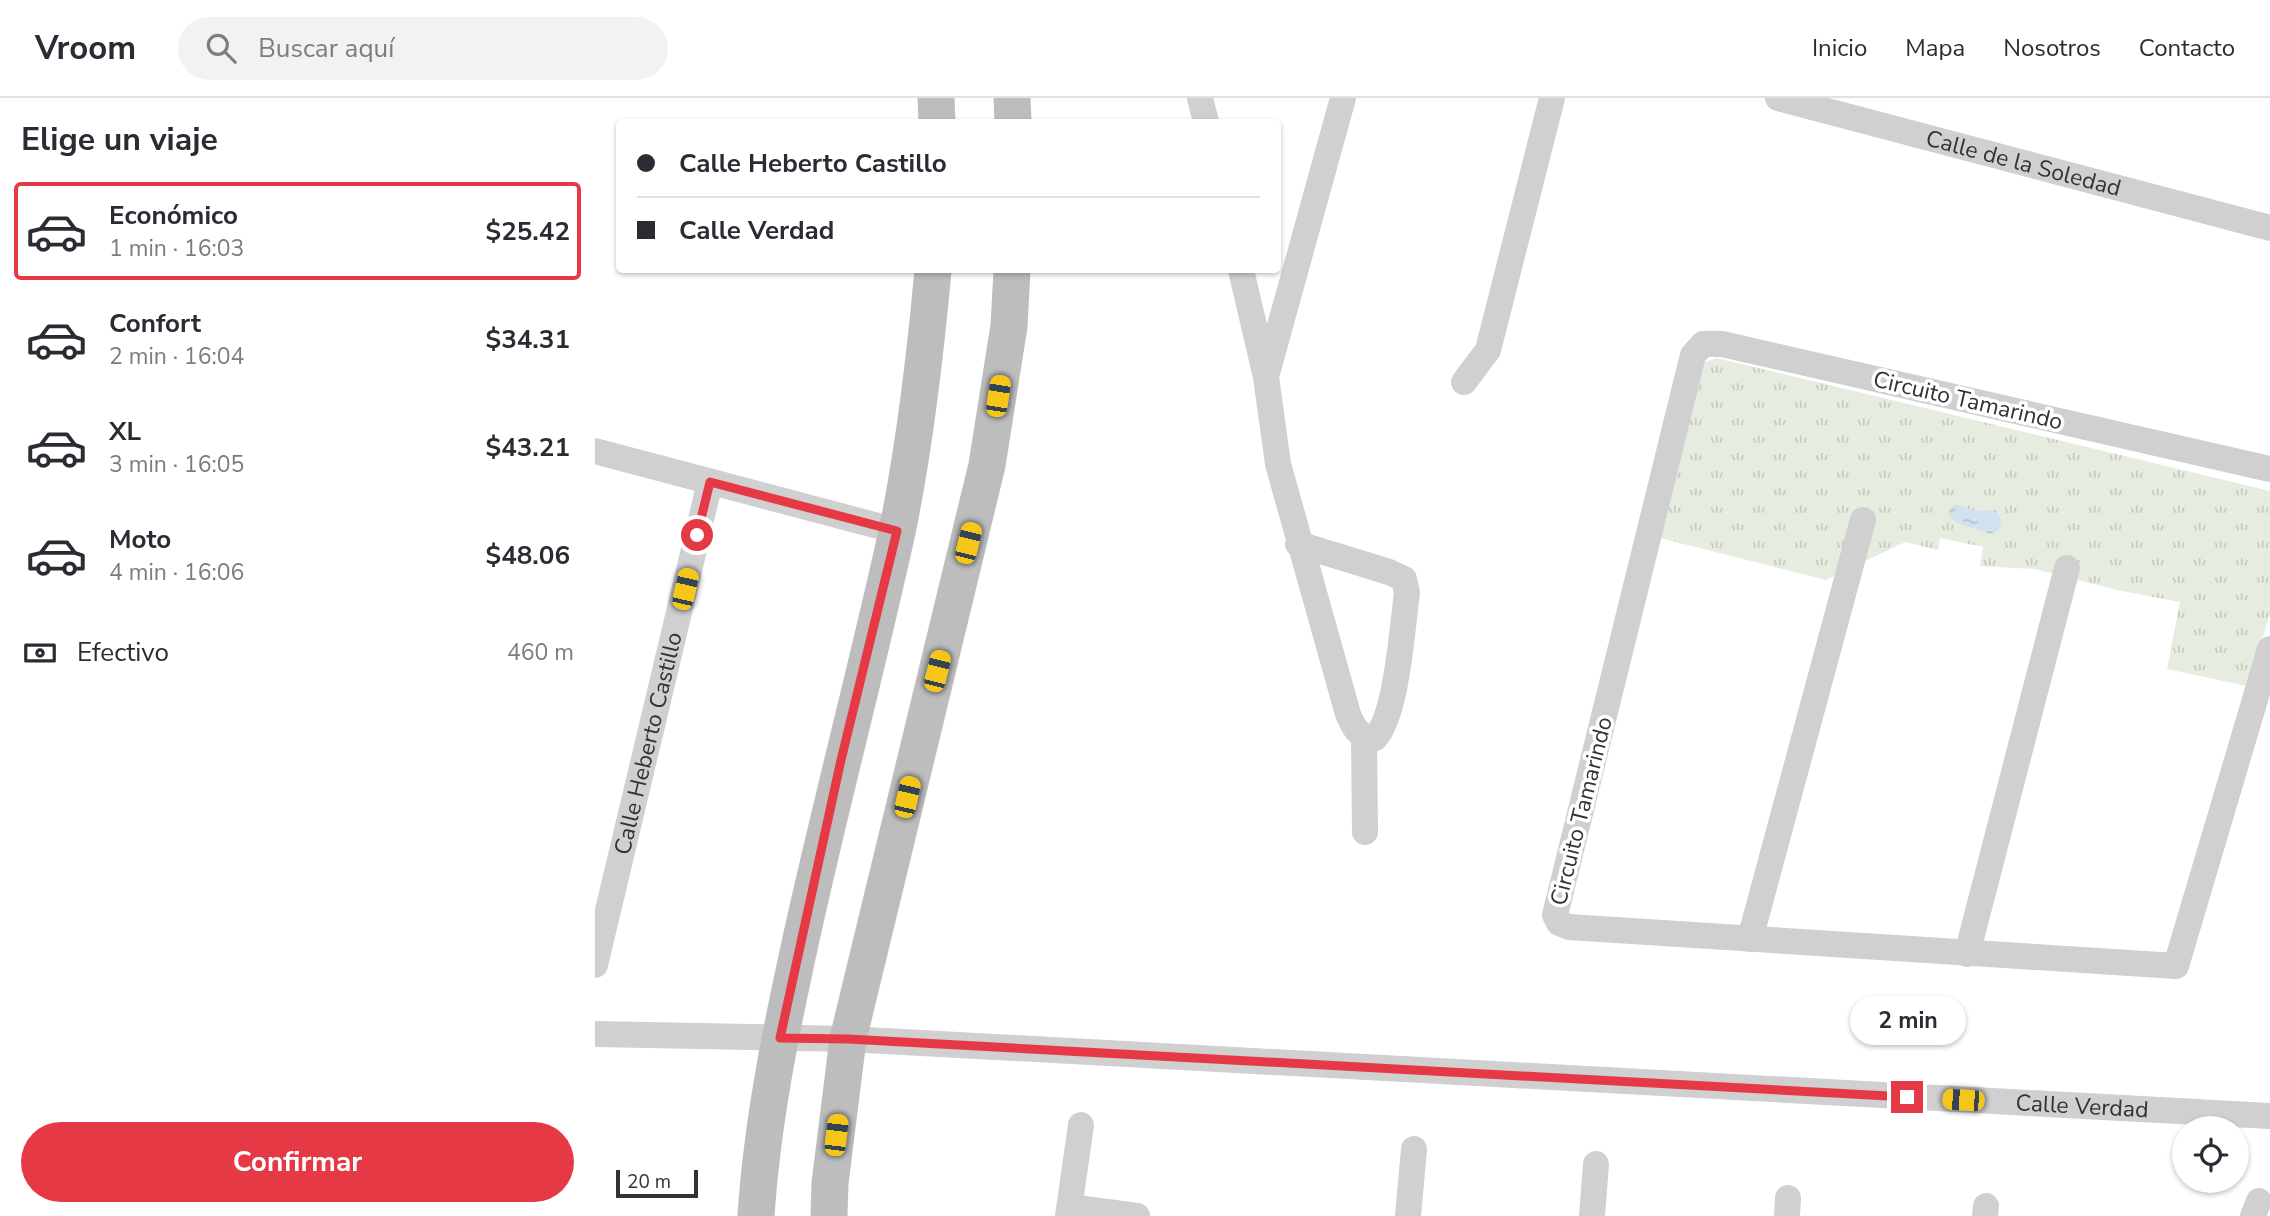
<!DOCTYPE html>
<html lang="es">
<head>
<meta charset="utf-8">
<style>
  body { margin:0; font-family:"Nunito Sans",sans-serif; background:#f2f2f3; color:#2b2b33; height:100vh; display:flex; flex-direction:column; font-size:26px; white-space:nowrap }
  * { box-sizing:border-box; margin:0 }
  p { font-size:23px; color:#7c7c81 }
  .icon { flex:none; width:38px; height:38px; fill:none; stroke:currentColor; stroke-width:2; stroke-linecap:round; stroke-linejoin:round }
  .map { position:relative; flex:1; overflow:hidden }
  .drawer { display:flex; flex-direction:column; background:#fff; width:595px }
  .drawer>* { flex:none }
  .guide { position:absolute; left:21px; top:21px; width:665px; height:154px; border-radius:7px; box-shadow:0 2px 5px #0004; display:grid; align-content:center; height:154px; padding:0 21px; background:#fff }
  .controls { position:absolute; left:1577px; top:1018px; display:grid; gap:14px }
  .controls a { display:grid; place-items:center; width:77px; height:77px; border-radius:50%; background:#fff; box-shadow:0 2px 5px #0004; font-size:35px }
  .scale { position:absolute; left:21px; bottom:18px; width:82px; box-sizing:border-box; padding-left:7px; border:4px solid #333; border-top:0; font-size:19px; line-height:24px; white-space:nowrap; color:#333; -webkit-text-stroke:5px #fff; paint-order:stroke }
  .end { position:absolute; width:32px; height:32px; margin:-16px; border:9px solid #e63946; background:#fff; box-shadow:0 0 0 4px #fff }
  .from { border-radius:50% }
  .bubble { position:absolute; height:49px; border-radius:24px; background:#fff; box-shadow:0 2px 5px #0004; font-size:23px; font-weight:700; line-height:49px; text-align:center }
  .car { position:absolute; width:21px; height:42px; margin:-21px -10px; border-radius:9px; box-shadow:0 0 5px 2px #0007; background:linear-gradient(#f5c518 24%,#345 0 40%,#f5c518 0 76%,#345 0 86%,#f5c518 0) }
  .guide b { display:flex; align-items:center; gap:24px; height:66px; font-size:26px }
  .guide b+b { border-top:2px solid #e1e1e2 }
  .guide i { width:18px; height:18px; background:#2b2b33 }
  ul { padding:0; list-style:none }
  li { display:flex; align-items:center; gap:21px; height:98px; margin:0 14px 10px; padding:0 7px; border:4px solid transparent; border-radius:7px }
  li div { flex:1 }
  li b { display:block; font-size:26px }
  li em { font-style:normal; font-weight:700 }
  li.current { border-color:#e63946 }
  li>.icon { width:63px; height:63px; stroke-width:1.5 }
  h2 { padding:0 21px; font-size:32px; line-height:84px }
  .pay { display:flex; align-items:center; gap:18px; height:77px; padding:0 21px; font-size:26px }
  .pay p { margin-inline-start:auto }
  .action { display:flex; gap:14px; margin-top:auto; padding:14px 21px }
  .action a { flex:1; height:80px; border-radius:42px; background:#e63946; color:#fff; font-size:28px; font-weight:700; line-height:80px; text-align:center }
  header { display:flex; align-items:center; gap:42px; box-sizing:border-box; height:98px; padding:0 35px; background:#fff; border-bottom:2px solid #e1e1e2 }
  header strong { font-size:33px }
  nav { display:flex; gap:38px; margin-inline-start:auto; font-size:24px }
  .search { width:490px; height:63px; background:#f2f2f3; display:flex; align-items:center; gap:18px; box-sizing:border-box; padding:0 24px; border-radius:38px; color:#7c7c81; font-size:26px }
  main { display:flex; flex:1; min-height:0 }
  .map>svg:first-child { display:block }
</style>
</head>
<body>
<header>
<strong>Vroom</strong>
<div class="search"><svg class="icon" aria-label="search" viewBox="0 0 24 24"><circle cx="10" cy="10" r="6"/><path d="M15 15l6 6"/></svg>Buscar aquí</div>
<nav><a>Inicio</a><a>Mapa</a><a>Nosotros</a><a>Contacto</a></nav>
</header>
<main>
<section class="drawer">
<h2>Elige un viaje</h2>
<ul>
<li class="current"><svg class="icon" aria-label="car" viewBox="0 0 24 24"><path d="M5 17H2v-5l4-1 3-4h7l3 4 3 1v5h-3M9 17h6M6 11h13"/><circle cx="7" cy="17" r="2"/><circle cx="17" cy="17" r="2"/></svg><div><b>Económico</b><p>1 min · 16:03</p></div><em>$25.42</em></li>
<li><svg class="icon" aria-label="car" viewBox="0 0 24 24"><path d="M5 17H2v-5l4-1 3-4h7l3 4 3 1v5h-3M9 17h6M6 11h13"/><circle cx="7" cy="17" r="2"/><circle cx="17" cy="17" r="2"/></svg><div><b>Confort</b><p>2 min · 16:04</p></div><em>$34.31</em></li>
<li><svg class="icon" aria-label="car" viewBox="0 0 24 24"><path d="M5 17H2v-5l4-1 3-4h7l3 4 3 1v5h-3M9 17h6M6 11h13"/><circle cx="7" cy="17" r="2"/><circle cx="17" cy="17" r="2"/></svg><div><b>XL</b><p>3 min · 16:05</p></div><em>$43.21</em></li>
<li><svg class="icon" aria-label="car" viewBox="0 0 24 24"><path d="M5 17H2v-5l4-1 3-4h7l3 4 3 1v5h-3M9 17h6M6 11h13"/><circle cx="7" cy="17" r="2"/><circle cx="17" cy="17" r="2"/></svg><div><b>Moto</b><p>4 min · 16:06</p></div><em>$48.06</em></li>
</ul>
<div class="pay"><svg class="icon" aria-label="cash" viewBox="0 0 24 24"><path d="M3 7h18v10H3z"/><circle cx="12" cy="12" r="2"/></svg>Efectivo<p>460 m</p></div>
<div class="action"><a>Confirmar</a></div>
</section>
<div class="map">
<svg width="1675" height="1118" viewBox="0 0 1675 1118">
  <defs>
    <pattern id="grass-tufts" width="24" height="20" patternUnits="userSpaceOnUse" patternTransform="scale(1.75)"><rect width="24" height="20" fill="#e6ecdf"/><path d="M3 7l-1-3M5 7V3M7 7l1-3M15 17l-1-3M17 17v-4M19 17l1-3" fill="none" stroke="#c6cbc0"/></pattern>
    <pattern id="water-ripples" width="26" height="14" patternUnits="userSpaceOnUse" patternTransform="scale(1.75)"><rect width="26" height="14" fill="#cfe2ee"/><path d="M2 4q2-2 4 0t4 0M15 11q2-2 4 0t4 0" fill="none" stroke="#b2c2cd"/></pattern>
  </defs>
  <rect width="100%" height="100%" fill="#fff"/>
  <path fill="url(#grass-tufts)" d="M1122,260L1675,393V516L1652,588L1572,571L1585,504L1522,492L1440,471L1385,468L1388,449L1345,440L1343,452L1310,444L1231,482L1065,440L1105,266Z"/>
  <path fill="url(#water-ripples)" d="M1360,406L1381,413L1401,412L1407,425L1403,433L1395,436L1362,425L1354,419L1355,410Z"/>
  <g fill="none" stroke-linecap="round" stroke-linejoin="round">
    <g stroke="#d0d0d0" stroke-width="26">
      <path d="M605,0L611,24"/>
      <path id="s1" d="M1183,0L1675,130"/>
      <path d="M646,172L671,279L683,366L753,616C759,630 763,639 780,640C802,617 807,530 812,495L809,481L794,474L703,446"/>
      <path d="M672,275L748,0"/>
      <path d="M869,284L893,252L957,0"/>
      <path d="M0,353L302,433"/>
      <path d="M1675,371L1127,246H1108L1098,257L960,817L964,825L974,829L1581,868L1675,551"/>
      <path d="M769,639L770,734"/>
      <path d="M1155,841L1268,422"/>
      <path d="M1372,856L1472,470"/>
      <path id="s2" d="M0,867L115,384"/>
      <path id="s3" d="M0,936L253,941L1675,1018"/>
      <path d="M475,1109L542,1118"/>
      <path d="M473,1118L486,1027"/>
      <path d="M813,1118L819,1051"/>
      <path d="M997,1118L1001,1066"/>
      <path d="M1192,1118L1193,1100"/>
      <path d="M1390,1118L1391,1108"/>
      <path d="M1658,1118L1664,1103"/>
    </g>
    <path stroke="#bdbdbd" stroke-width="37" d="M341,0L342,24
      M417,0L418,24
      M161,1118C167,1025 186,932 206,841C236,705 272,570 302,434C320,347 330,260 338,172
      M234,1118L235,1085L253,941L392,367L414,228L417,172"/>
  </g>
  <g fill="none" stroke-linecap="round" stroke-linejoin="round">
    <path stroke="#e63946" stroke-width="9" d="M102,437L115,384L302,433L246,662L185,940L253,941L1312,999"/>
  </g>
  <g text-anchor="middle" stroke-width="7" stroke-linejoin="round" paint-order="stroke">
    <g font-size="23" fill="#333" stroke="#fff">
      <text dy="8" stroke="none"><textPath href="#s1" startOffset="254">Calle de la Soledad</textPath></text>
      <text transform="translate(1373 302) rotate(13)" y="8">Circuito Tamarindo</text>
      <text dy="8" stroke="none"><textPath href="#s2" startOffset="228">Calle Heberto Castillo</textPath></text>
      <text transform="translate(986 713) rotate(-76)" y="8">Circuito Tamarindo</text>
      <text dy="8" stroke="none"><textPath href="#s3" startOffset="1489">Calle Verdad</textPath></text>
    </g>
  </g>
</svg>
<div class="controls">
<a><svg class="icon" aria-label="locate" viewBox="0 0 24 24"><circle cx="12" cy="12" r="6"/><path d="M12 2v4M12 18v4M2 12h4M18 12h4"/></svg></a>
</div>
<div class="scale">20 m</div>
<i class="end from" style="left:102px;top:437px"></i>
<i class="end" style="left:1312px;top:999px"></i>
<div class="bubble" style="left:1255px;top:898px;width:116px">2 min</div>
<i class="car" style="left:403px;top:298px;rotate:9deg"></i>
<i class="car" style="left:373px;top:445px;rotate:14deg"></i>
<i class="car" style="left:90px;top:491px;rotate:13deg"></i>
<i class="car" style="left:342px;top:573px;rotate:14deg"></i>
<i class="car" style="left:312px;top:699px;rotate:13deg"></i>
<i class="car" style="left:1368px;top:1002px;rotate:273deg"></i>
<i class="car" style="left:241px;top:1037px;rotate:7deg"></i>
<div class="guide">
<b><i class="from"></i>Calle Heberto Castillo</b>
<b><i></i>Calle Verdad</b>
</div>
</div>
</main>
</body>
</html>
